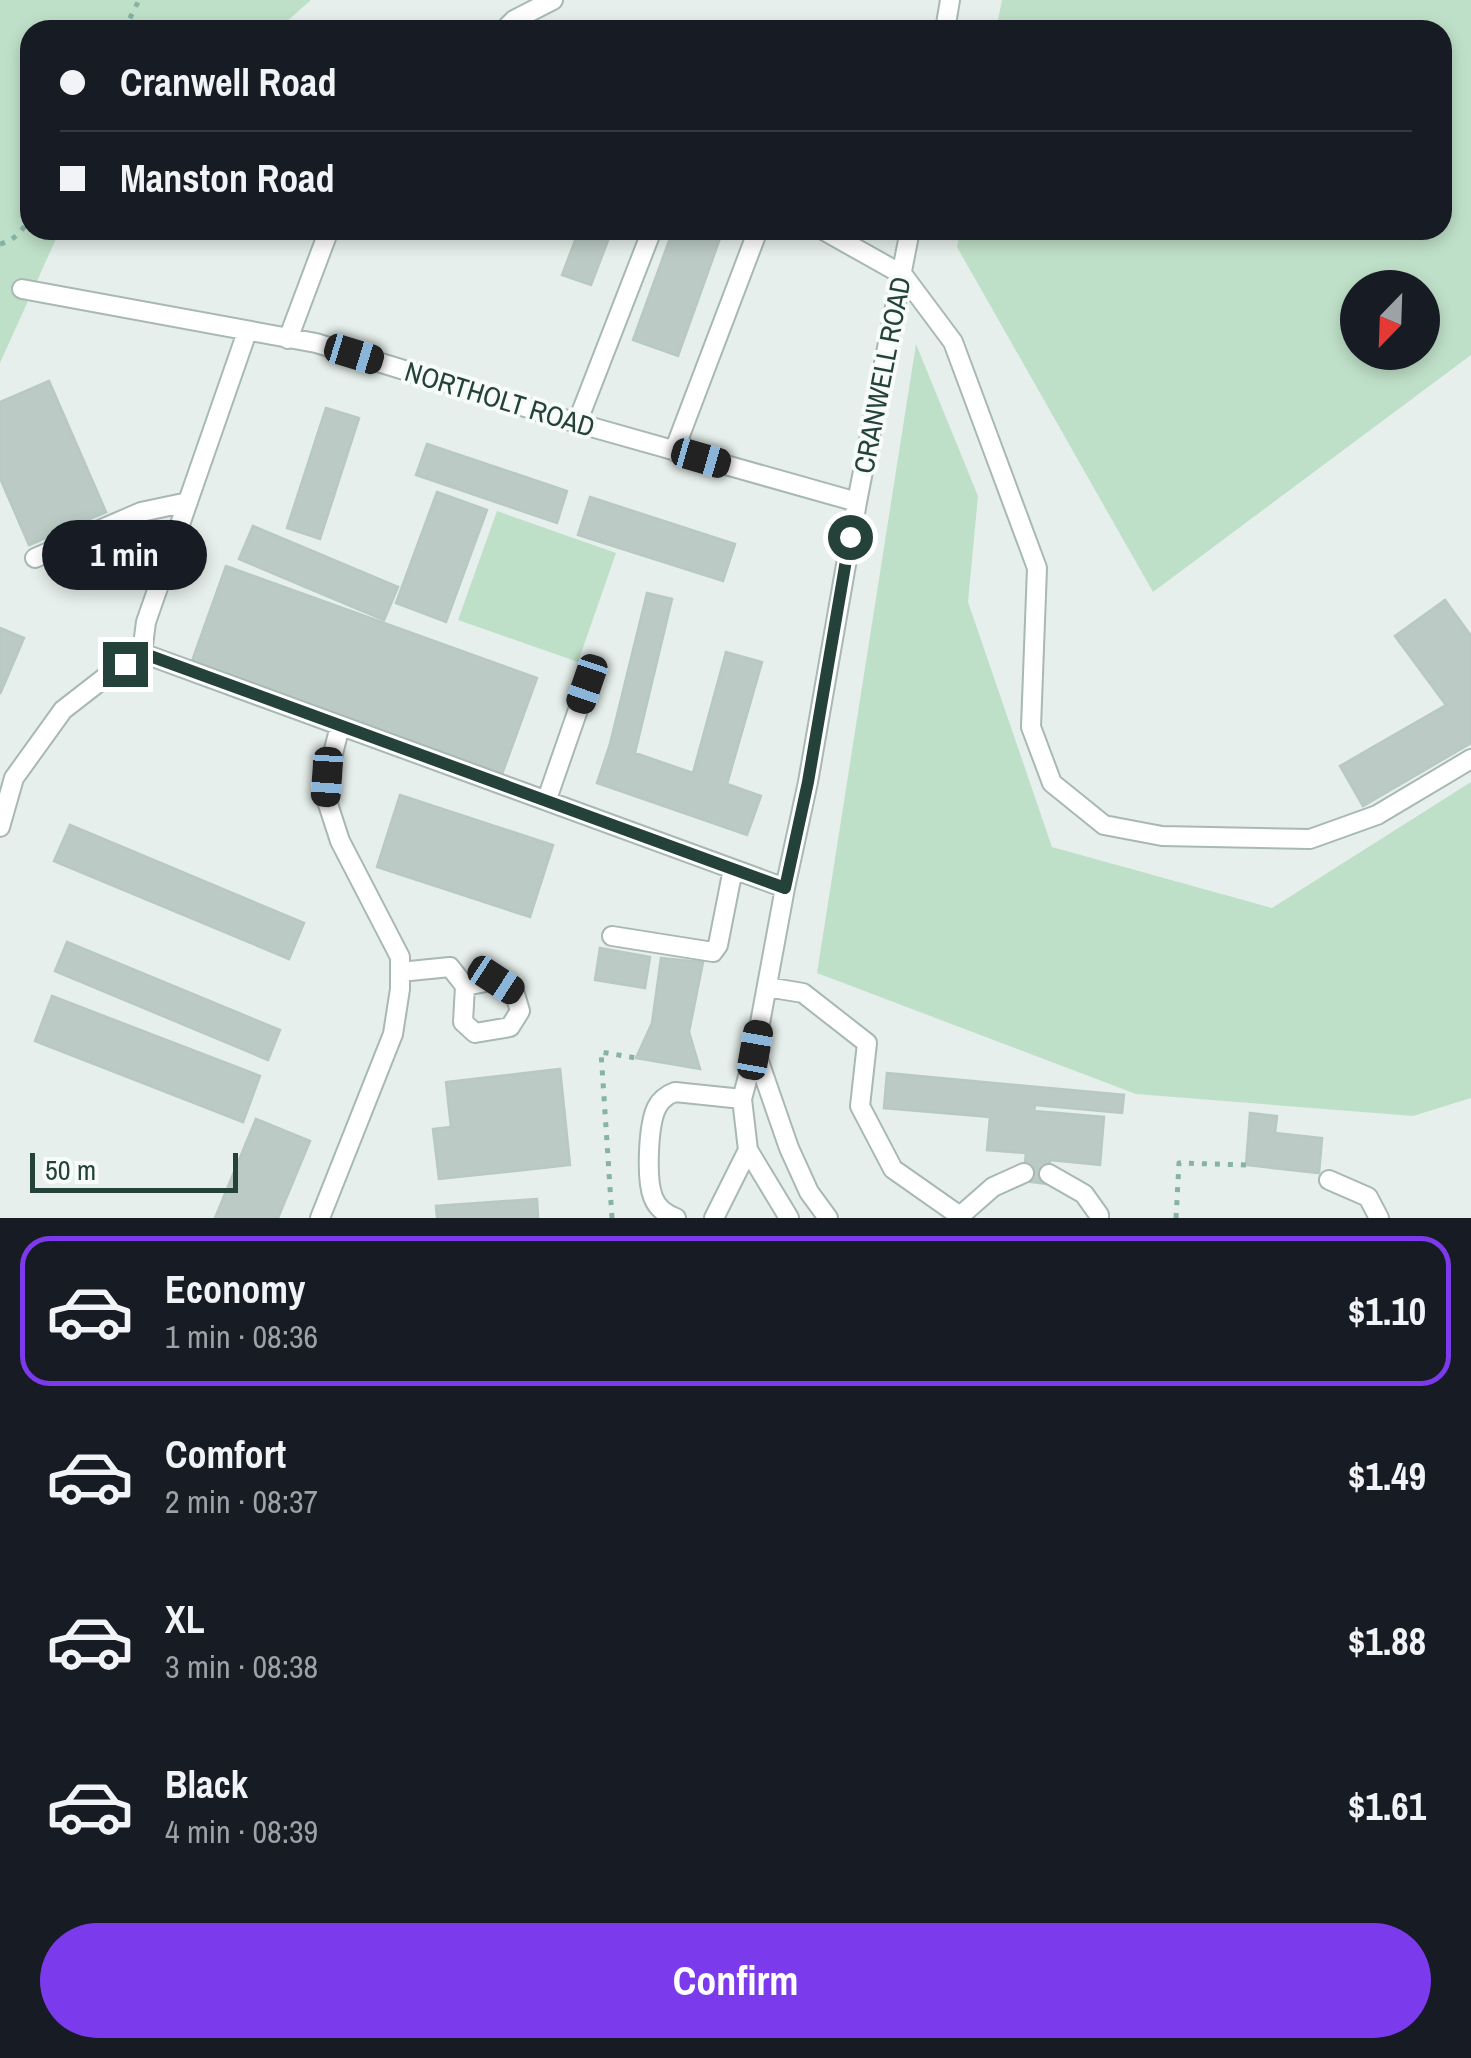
<!DOCTYPE html>
<html lang="en">
<head>
<meta charset="utf-8">
<style>
  body { margin:0; font-family:"Archivo Narrow",sans-serif; background:#20242c; color:#f1f3f6; height:100vh; display:flex; flex-direction:column; font-size:38px; white-space:nowrap }
  * { box-sizing:border-box; margin:0 }
  p { font-size:32px; color:#9ea1a6 }
  .icon { flex:none; width:55px; height:55px; fill:none; stroke:currentColor; stroke-width:2; stroke-linecap:round; stroke-linejoin:round }
  .map { position:relative; height:1218px; overflow:hidden }
  .drawer { display:flex; flex-direction:column; background:#171b24; flex:1 }
  .drawer>* { flex:none }
  .guide { position:absolute; left:20px; top:20px; width:1432px; height:220px; border-radius:30px; box-shadow:0 5px 15px #0003; display:grid; align-content:center; height:220px; padding:0 40px; background:#171b24 }
  .needle { width:65px; rotate:203deg }
  .buttons { position:absolute; left:1340px; top:270px; display:grid; gap:20px }
  .buttons a { display:grid; place-items:center; width:100px; height:100px; border-radius:50%; background:#171b24; box-shadow:0 5px 15px #0003; font-size:50px }
  .scale { position:absolute; left:30px; bottom:25px; width:208px; box-sizing:border-box; padding-left:10px; border:5px solid #24423a; border-top:0; font-size:28px; line-height:35px; white-space:nowrap; color:#24423a; -webkit-text-stroke:8px #f7fbf9; paint-order:stroke }
  .end { position:absolute; width:45px; height:45px; margin:-22px; border:12px solid #24423a; background:#fff; box-shadow:0 0 0 5px #fff }
  .from { border-radius:50% }
  .bubble { position:absolute; height:70px; border-radius:35px; background:#171b24; box-shadow:0 5px 15px #0003; font-size:32px; font-weight:700; line-height:70px; text-align:center }
  .car { position:absolute; width:30px; height:60px; margin:-30px -15px; border-radius:12px; box-shadow:0 0 8px 2px #0007; background:linear-gradient(#222 24%,#8ab4d8 0 40%,#222 0 76%,#8ab4d8 0 86%,#222 0) }
  .guide b { display:flex; align-items:center; gap:35px; height:95px; font-size:38px }
  .guide b+b { border-top:2px solid #363941 }
  .guide i { width:25px; height:25px; background:#f1f3f6 }
  ul { padding:18px 0 0; list-style:none }
  li { display:flex; align-items:center; gap:30px; height:150px; margin:0 20px 15px; padding:0 20px; border:5px solid transparent; border-radius:30px }
  li div { flex:1 }
  li b { display:block; font-size:38px }
  li em { font-style:normal; font-weight:700 }
  li.active { border-color:#7c3aed }
  li>.icon { width:90px; height:90px; stroke-width:1.5 }
  .action { display:flex; gap:20px; margin-top:auto; padding:20px 40px }
  .action a { flex:1; height:115px; border-radius:60px; background:#7c3aed; color:#fff; font-size:40px; font-weight:700; line-height:115px; text-align:center }
  .map>svg:first-child { display:block }
</style>
</head>
<body>
<div class="map">
<svg width="1471" height="1218" viewBox="0 0 1471 1218">
  <rect width="100%" height="100%" fill="#e6efeb"/>
  <path fill="#bfe0c8" fill-rule="evenodd" d="M0,0H311L277,30H30V230H60L0,363Z
    M1002,0H1471V355L1153,592L957,247L960,230H1442V30H996ZM1358,288H1422V352H1358Z
    M916,344L978,496L968,602L1052,847L1272,908L1471,782V1098L1413,1116L1136,1094L817,973Z
    M497,511L616,553L578,662L458,620Z"/>
  <path fill="#bbcac4" stroke="#b8c9c2" stroke-width="2.5" d="M579,230H612L591,285L562,275Z
    M673,230H723L678,356L633,340Z
    M49,381L106,512L29,545L0,478V402Z
    M326,408L359,418L320,539L287,528Z
    M427,444L567,491L557,523L416,475Z
    M437,492L487,510L446,622L396,603Z
    M590,497L735,544L723,581L578,535Z
    M253,526L398,587L384,620L239,559Z
    M226,566L537,678L502,774L192,661Z
    M647,593L672,599L635,753L693,773L726,652L762,662L727,784L761,796L747,835L597,783L610,744Z
    M1445,600L1471,636V743L1363,806L1340,766L1446,705L1395,636Z
    M0,628L24,638L0,694Z
    M400,795L553,845L530,917L377,867Z
    M70,825L304,923L289,959L54,861Z
    M67,942L280,1030L268,1060L55,971Z
    M600,948L650,957L645,988L595,980Z
    M661,958L703,962L689,1032L700,1069L636,1058L652,1023Z
    M52,996L260,1076L243,1122L35,1041Z
    M560,1069L570,1165L439,1179L433,1129L451,1127L446,1082Z
    M887,1073L1124,1095L1122,1113L1035,1105L1034,1111L1104,1117L1100,1165L1050,1160L1048,1184L1023,1181L1026,1153L987,1150L990,1117L884,1108Z
    M1250,1113L1277,1116L1275,1133L1322,1138L1319,1173L1246,1165Z
    M256,1119L310,1141L278,1218H215Z
    M537,1199L538,1218H437L436,1206Z"/>
  <g fill="none" stroke-linecap="round" stroke-linejoin="round">
    <g stroke="#a8b8b2" stroke-width="22">
      <path id="service" d="M504,30L514,20L553,0
        M945,30L950,0
        M823,230L903,275L953,342L1037,568L1031,727L1052,783L1104,825L1162,836L1310,839L1377,815L1471,759
        M22,289L316,343L577,423L857,502
        M288,339L329,230
        M577,423L652,230
        M674,451L758,230
        M35,558L141,512L188,502
        M142,653L785,888
        M142,653L146,622L247,332
        M547,799L587,684
        M0,827L14,778L63,710L108,675L142,653
        M612,936L713,952L718,945L733,869
        M400,972L450,967L465,986L463,1022L475,1033L510,1027L520,1011L514,991L496,980L465,986
        M767,987L803,993L867,1043L860,1106L893,1169L960,1216
        M755,1050L789,1148L809,1192L828,1218
        M1049,1174L1084,1194L1099,1215V1218
        M1329,1180L1368,1197L1379,1218
        M320,1218L393,1034L400,989V957L340,841L326,798L327,777L340,726
        M676,1218C665,1214 657,1208 653,1197C646,1179 648,1124 657,1107C661,1099 667,1095 675,1092L742,1099
        M714,1218L748,1150
        M789,1218L748,1150L742,1099L755,1050L785,888L808,782L857,502L910,230
        M962,1218L960,1216L993,1187L1024,1173"/>
    </g>
    <path stroke="#86b3a5" stroke-width="5" stroke-dasharray="5 8" stroke-linecap="butt" d="M124,30L139,0
      M0,244C15,240 22,231 30,218
      M612,1218L601,1052L636,1058
      M1176,1218L1179,1163L1246,1165"/>
    <use href="#service" stroke="#fff" stroke-width="18"/>
  </g>
  <g fill="none" stroke-linecap="round" stroke-linejoin="round">
    <path stroke="#24423a" stroke-width="12" d="M125,664L142,653L785,888L808,782L850,537"/>
  </g>
  <g text-anchor="middle" stroke-width="8" stroke-linejoin="round" paint-order="stroke">
    <g font-size="28" fill="#24423a" stroke="#f7fbf9">
      <text transform="translate(882 375) rotate(-79)" y="10">CRANWELL ROAD</text>
      <text transform="translate(500 399) rotate(17)" y="10">NORTHOLT ROAD</text>
    </g>
  </g>
</svg>
<div class="buttons">
<a><svg class="needle" viewBox="-14 -14 28 28"><path d="M0-13l5 13h-10z" fill="#e53935"/><path d="M0 13l5-13h-10z" fill="#9ea1a6"/></svg></a>
</div>
<div class="scale">50 m</div>
<i class="end from" style="left:850px;top:537px"></i>
<i class="end" style="left:125px;top:664px"></i>
<div class="bubble" style="left:42px;top:520px;width:165px">1 min</div>
<i class="car" style="left:354px;top:354px;rotate:107deg"></i>
<i class="car" style="left:701px;top:458px;rotate:106deg"></i>
<i class="car" style="left:587px;top:684px;rotate:199deg"></i>
<i class="car" style="left:327px;top:777px;rotate:184deg"></i>
<i class="car" style="left:496px;top:980px;rotate:123deg"></i>
<i class="car" style="left:755px;top:1050px;rotate:10deg"></i>
<div class="guide">
<b><i class="from"></i>Cranwell Road</b>
<b><i></i>Manston Road</b>
</div>
</div>
<section class="drawer">
<ul>
<li class="active"><svg class="icon" aria-label="car" viewBox="0 0 24 24"><path d="M5 17H2v-5l4-1 3-4h7l3 4 3 1v5h-3M9 17h6M6 11h13"/><circle cx="7" cy="17" r="2"/><circle cx="17" cy="17" r="2"/></svg><div><b>Economy</b><p>1 min · 08:36</p></div><em>$1.10</em></li>
<li><svg class="icon" aria-label="car" viewBox="0 0 24 24"><path d="M5 17H2v-5l4-1 3-4h7l3 4 3 1v5h-3M9 17h6M6 11h13"/><circle cx="7" cy="17" r="2"/><circle cx="17" cy="17" r="2"/></svg><div><b>Comfort</b><p>2 min · 08:37</p></div><em>$1.49</em></li>
<li><svg class="icon" aria-label="car" viewBox="0 0 24 24"><path d="M5 17H2v-5l4-1 3-4h7l3 4 3 1v5h-3M9 17h6M6 11h13"/><circle cx="7" cy="17" r="2"/><circle cx="17" cy="17" r="2"/></svg><div><b>XL</b><p>3 min · 08:38</p></div><em>$1.88</em></li>
<li><svg class="icon" aria-label="car" viewBox="0 0 24 24"><path d="M5 17H2v-5l4-1 3-4h7l3 4 3 1v5h-3M9 17h6M6 11h13"/><circle cx="7" cy="17" r="2"/><circle cx="17" cy="17" r="2"/></svg><div><b>Black</b><p>4 min · 08:39</p></div><em>$1.61</em></li>
</ul>
<div class="action"><a>Confirm</a></div>
</section>
</body>
</html>
